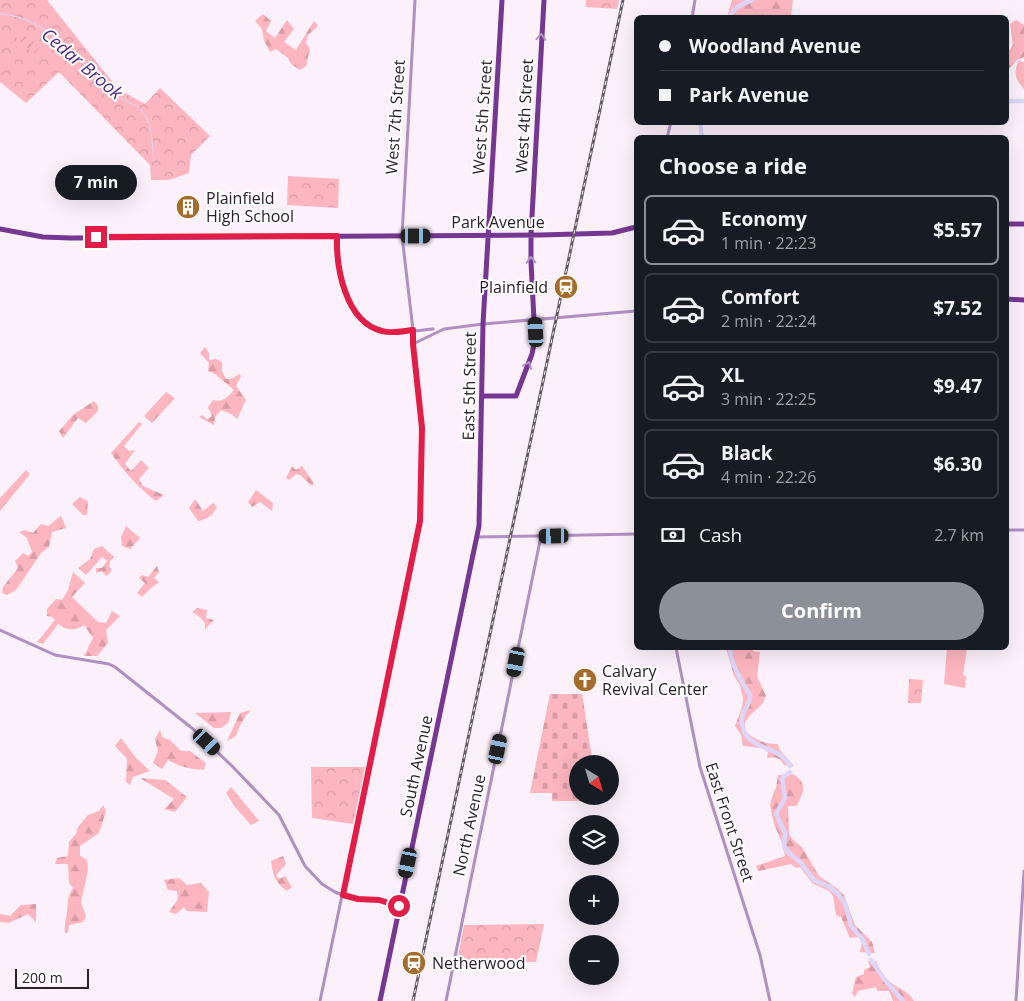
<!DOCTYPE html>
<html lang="en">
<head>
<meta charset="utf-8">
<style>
  body { margin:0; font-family:"Open Sans",sans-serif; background:#242831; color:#f1f3f6; height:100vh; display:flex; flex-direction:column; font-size:19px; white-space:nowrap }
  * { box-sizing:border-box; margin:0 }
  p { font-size:16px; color:#9ea1a6 }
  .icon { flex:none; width:28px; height:28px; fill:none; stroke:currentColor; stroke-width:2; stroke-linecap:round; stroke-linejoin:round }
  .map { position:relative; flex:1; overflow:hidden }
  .panel { position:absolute; left:634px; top:135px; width:375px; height:515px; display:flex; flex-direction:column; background:#171b24; border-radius:8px; box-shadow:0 5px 20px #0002 }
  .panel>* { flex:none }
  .guide { position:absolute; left:634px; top:15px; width:375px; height:110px; border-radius:8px; box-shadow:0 5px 20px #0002; display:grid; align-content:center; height:110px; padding:0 25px; background:#171b24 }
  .needle { width:32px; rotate:142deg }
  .controls { position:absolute; left:569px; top:755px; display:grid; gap:10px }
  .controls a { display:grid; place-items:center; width:50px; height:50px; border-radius:50%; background:#171b24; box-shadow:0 5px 20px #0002; font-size:25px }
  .scale { position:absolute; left:15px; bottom:12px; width:74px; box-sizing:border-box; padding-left:5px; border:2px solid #2c212b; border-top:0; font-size:14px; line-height:18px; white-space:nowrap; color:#2c212b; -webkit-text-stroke:4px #fff; paint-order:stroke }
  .end { position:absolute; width:22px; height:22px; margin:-11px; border:6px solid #e11d48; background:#fff; box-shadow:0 0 0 2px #fff }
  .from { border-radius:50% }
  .bubble { position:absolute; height:35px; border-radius:18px; background:#171b24; box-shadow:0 5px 20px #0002; font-size:16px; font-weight:700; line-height:35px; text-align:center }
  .car { position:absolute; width:15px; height:30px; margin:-15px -8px; border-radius:6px; box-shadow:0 0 4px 1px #0007; background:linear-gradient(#222 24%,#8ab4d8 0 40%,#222 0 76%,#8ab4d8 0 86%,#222 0) }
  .guide b { display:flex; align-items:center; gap:18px; height:48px; font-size:19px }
  .guide b+b { border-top:1px solid #363941 }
  .guide i { width:12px; height:12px; background:#f1f3f6 }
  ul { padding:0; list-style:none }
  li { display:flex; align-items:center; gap:15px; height:70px; margin:0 10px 8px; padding:0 15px; border:2px solid #363941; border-radius:8px }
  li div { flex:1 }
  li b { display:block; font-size:19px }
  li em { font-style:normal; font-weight:700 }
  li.on { border-color:#8c9099 }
  li>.icon { width:45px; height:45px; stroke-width:1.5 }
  h2 { padding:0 25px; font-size:22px; line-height:60px }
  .pay { display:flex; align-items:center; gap:12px; height:55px; padding:0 25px; font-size:19px }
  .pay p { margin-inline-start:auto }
  .button { display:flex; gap:10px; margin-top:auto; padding:10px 25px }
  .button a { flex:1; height:58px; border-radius:30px; background:#8c9099; color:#fff; font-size:20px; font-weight:700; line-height:58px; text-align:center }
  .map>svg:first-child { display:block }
</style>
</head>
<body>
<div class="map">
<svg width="1024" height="1001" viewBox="0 0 1024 1001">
  <defs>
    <pattern id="forest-firs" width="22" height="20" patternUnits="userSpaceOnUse" patternTransform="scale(1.25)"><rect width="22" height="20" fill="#fdb5bf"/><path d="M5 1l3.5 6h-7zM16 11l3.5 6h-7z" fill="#d99ba4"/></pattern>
    <pattern id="cemetery-stones" width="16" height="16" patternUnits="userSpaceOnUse" patternTransform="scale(1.25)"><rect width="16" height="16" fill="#fdb5bf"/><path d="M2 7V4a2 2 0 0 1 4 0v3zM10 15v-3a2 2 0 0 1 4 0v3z" fill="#d99ba4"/></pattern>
    <pattern id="park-crowns" width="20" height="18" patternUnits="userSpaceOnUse" patternTransform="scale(1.25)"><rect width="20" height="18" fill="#fdb5bf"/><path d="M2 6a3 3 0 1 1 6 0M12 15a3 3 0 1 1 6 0" fill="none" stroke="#d99ba4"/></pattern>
    <pattern id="garden-furrows" width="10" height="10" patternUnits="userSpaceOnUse" patternTransform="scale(1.25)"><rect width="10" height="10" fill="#fdb5bf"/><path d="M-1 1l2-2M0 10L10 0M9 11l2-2" fill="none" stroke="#d99ba4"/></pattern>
  </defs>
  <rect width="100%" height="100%" fill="#fcf0fa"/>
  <path fill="#fdb5bf" d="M1019,60L1024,63V89C1015,80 1013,71 1019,60Z
    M947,648L967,649L963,675L966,676L965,688L944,684Z"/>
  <path fill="url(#forest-firs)" d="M732,0H793L791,17L744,18L742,16L741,17H727Z
    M263,14L271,21L266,31L275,38L287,20L294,29L284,42L296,50L314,21L318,26L308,35L306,43L310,49L306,66L300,70L291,64L288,58L276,49L270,52L264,40L262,29L255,21Z
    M1016,20L1024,25V57L1017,60L1006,72V55L1013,45L1010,24Z
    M205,347L209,353V360L216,359L222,362V371L226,379H231L239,374L241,376L236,386L246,400L237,419L231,414L221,410L215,417L214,425L199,417L202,415L207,419L212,416L208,407L213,400C222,403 228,397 234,390L215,374L208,371L209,363L200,353Z
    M166,392L175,398L152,423L144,416Z
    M94,401L98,406V411L86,423L78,418L63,438L59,431L73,415Z
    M139,422L142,424L124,446L129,451L135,450L125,464L131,471L141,460L149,468L139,479L143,486L164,495L156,501C138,488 124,471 111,453Z
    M292,466L296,470L302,466L314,483L312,486L300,475L296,474L289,480L286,478Z
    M26,470L30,474L0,511V498Z
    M256,490L273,503L272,511L260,502L252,507L248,502Z
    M80,497L88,501L87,515H83L72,504Z
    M195,499L203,511L213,503L217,507C212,516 208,519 198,521L189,508Z
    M61,516L66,528L52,532L49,547L41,553L16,590L7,595L2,593L3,587L18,568L15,561L23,553L28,556L32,552L27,538L19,532L25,530L33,533L41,524L48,526Z
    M126,526L140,538L130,549L122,546L121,537Z
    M102,546L114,557L110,561L109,566L112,570L107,576L101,571L96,573V568H102L107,561L102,557L86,575L78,568L90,559L94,549Z
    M157,566L159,572L154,578L159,582L151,588L142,597L137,593L145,583L139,578L142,575L148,577Z
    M73,572L85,583L72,597L98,622L106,623L112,611L120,616L106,630L108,643L97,656H84L93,638L84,625C75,631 67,631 58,624L43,644L37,642L55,620L52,617L47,616V609L56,599L62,600L68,590Z
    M197,608L207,610L206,618L214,620L205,629V623L200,617L192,612Z
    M726,648H752L753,651L760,652L757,676L766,696C764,699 764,702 762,704C755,712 734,724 751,736C760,742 767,744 778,744L779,749L794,766L784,765C780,758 776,756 767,758L768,752L761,748L743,746L741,735L735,726L742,707L743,698L740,685L734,676Z
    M251,710C244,717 239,726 236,736L227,741L240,713Z
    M231,712L228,723L221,728H214L195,713Z
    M160,730L162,737L170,740L181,751H190L206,763L204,770C191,769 180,767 168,760L162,769L153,763L158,751L155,739Z
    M121,738L136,758L150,771L133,777L130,785L126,782L127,759L115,746Z
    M793,774C808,783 804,793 796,806H788L789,834L793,840L802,847L819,876L838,889L844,895L855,925L872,942L875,953L860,952L862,942L858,937L850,938L841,917L836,915L833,896L829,891L812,883L800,867L796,868L791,864L758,871L756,866L785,856L781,840L774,824L770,805L774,791L776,788L778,775Z
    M140,778L165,780L187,797L175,812L164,809L174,799Z
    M231,787L259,821L251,825L235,807L226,793Z
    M103,805L106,811L99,833L80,846V856L87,860L88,870L81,902L86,917L83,922L69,925L68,933H65C64,925 66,920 67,912C68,902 67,897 73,888L69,883L68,864H55L57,858L68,856L69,842L76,834L78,827L88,815L99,811Z
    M283,856L286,864L276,875L279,879L285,876L292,887L287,891C275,882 273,876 271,861Z
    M179,878L187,885L201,883L209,892L207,912L187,911L184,907L176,914L169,912L178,899L177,891L168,890L164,880Z
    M36,904V922L28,914L9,923L0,922V914L10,916L21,905Z
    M868,961H876C879,967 882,974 886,978C894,988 909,990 914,1001H893L889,991H877L876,987L858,991L855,997L852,993L856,977L864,974V970L870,967Z"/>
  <path fill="url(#cemetery-stones)" d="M550,694H582L593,764H578V796H598L599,801H552V793H530Z"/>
  <path fill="url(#park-crowns)" d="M0,0H47L118,89L145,104L160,88L210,136L191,155L189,173L169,180H151L150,165L59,72L26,103L0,82Z
    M586,0H619L617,9L586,7Z
    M288,176L339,179L338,208L287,205Z
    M909,679L923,680L921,703H908Z
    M311,767H365L353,824L312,818Z
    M544,924L536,962L457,963L464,925Z"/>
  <path fill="url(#garden-furrows)" d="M21,33L35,43L38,49L35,53L32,52L17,39V36Z"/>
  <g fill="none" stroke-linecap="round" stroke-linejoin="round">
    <path stroke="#ddd6f9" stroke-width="1" d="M0,14C47,16 80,62 111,92C120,100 136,103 144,113C153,125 152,147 154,161"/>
    <path stroke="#ddd6f9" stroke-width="4.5" d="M730,18C732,7 743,4 752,0
      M1006,101H1024
      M700,122L702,138
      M730,648C730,663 742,682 750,695C751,708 738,709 743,728C748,750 781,746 790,766
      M790,772L782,778L785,798L776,814L785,833L784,846L787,851L800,862L814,880L830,887L837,893L845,903L851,926L863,940L869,954
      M871,960L885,980L903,1001"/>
    <path stroke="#b08fc2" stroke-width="3" d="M692,18L695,0
      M667,138L671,122
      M337,236C337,268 345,322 382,331C396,335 418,330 433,329
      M413,344L444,329L483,324L636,311
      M1006,530H1024
      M477,537L636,534
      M0,630L55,655L109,664L115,667L193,729L232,766L279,815L305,866L322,884L335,892L347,897L358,899L379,900L399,906
      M676,648L700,767L760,955L770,1001
      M320,1001L420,521L422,428L413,344V330L402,236L415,0
      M446,1001L541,536
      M1016,1001L1024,871"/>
    <path stroke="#763793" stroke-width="5" d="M1006,224H1024
      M0,229L43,237L71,238L540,235L612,233L636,227
      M1006,299L1024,300
      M482,397L485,396H516L532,354L535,339L531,262V234L544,0
      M380,1001L479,526L483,324L502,0"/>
    <g stroke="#655a64" stroke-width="3">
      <path id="rail" d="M413,1001L623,0"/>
    </g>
    <use href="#rail" stroke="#fff" stroke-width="1" stroke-dasharray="4" stroke-linecap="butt"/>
  </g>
  <defs><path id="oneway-chevron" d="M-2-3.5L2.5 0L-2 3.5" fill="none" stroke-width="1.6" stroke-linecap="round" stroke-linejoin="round" transform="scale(1.25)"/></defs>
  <g stroke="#b491c4">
    <use href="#oneway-chevron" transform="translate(541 37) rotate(-86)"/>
    <use href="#oneway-chevron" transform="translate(531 260) rotate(-92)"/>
    <use href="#oneway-chevron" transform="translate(528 365) rotate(-69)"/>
  </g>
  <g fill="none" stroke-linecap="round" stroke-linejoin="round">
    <path stroke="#e11d48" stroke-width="6" d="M96,237L337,236C336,267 345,322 382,331C392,334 403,331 413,330V344L422,428L420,521L343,895L358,899L379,900L399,906"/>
  </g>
  <defs>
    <g id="building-disc" transform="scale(1.25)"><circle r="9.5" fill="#a56c2b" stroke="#fff"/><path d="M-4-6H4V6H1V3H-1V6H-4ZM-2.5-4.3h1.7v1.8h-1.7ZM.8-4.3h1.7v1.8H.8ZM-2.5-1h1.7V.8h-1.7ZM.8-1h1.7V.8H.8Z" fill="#fff"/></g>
    <g id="station-disc" transform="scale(1.25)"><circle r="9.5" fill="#a56c2b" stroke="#fff"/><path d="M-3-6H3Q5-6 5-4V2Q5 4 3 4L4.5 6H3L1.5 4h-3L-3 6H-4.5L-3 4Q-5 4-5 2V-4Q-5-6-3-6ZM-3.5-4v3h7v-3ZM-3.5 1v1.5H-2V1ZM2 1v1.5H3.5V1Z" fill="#fff"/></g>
    <g id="church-disc" transform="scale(1.25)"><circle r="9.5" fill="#a56c2b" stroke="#fff"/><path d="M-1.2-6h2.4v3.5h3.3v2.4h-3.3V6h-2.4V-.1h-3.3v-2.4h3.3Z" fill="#fff"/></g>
  </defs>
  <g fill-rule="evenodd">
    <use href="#building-disc" x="188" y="207"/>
    <use href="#station-disc" x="566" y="287"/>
    <use href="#church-disc" x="585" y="680"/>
    <use href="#station-disc" x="414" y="963"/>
  </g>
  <g text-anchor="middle" stroke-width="4" stroke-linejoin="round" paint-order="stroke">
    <g font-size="16" fill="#2c212b" stroke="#fff">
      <text transform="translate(524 116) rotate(-87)" y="6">West 4th Street</text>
      <text transform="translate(395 117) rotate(-86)" y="6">West 7th Street</text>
      <text transform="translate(482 117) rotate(-86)" y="6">West 5th Street</text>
      <text x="498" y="228">Park Avenue</text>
      <text transform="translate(469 386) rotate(-89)" y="6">East 5th Street</text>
      <text transform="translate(416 766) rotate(-78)" y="6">South Avenue</text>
      <text transform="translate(730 822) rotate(72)" y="6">East Front Street</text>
      <text transform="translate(469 825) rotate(-78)" y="6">North Avenue</text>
    </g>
    <g font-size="16" fill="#2c212b" stroke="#fff" text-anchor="start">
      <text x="206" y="204">Plainfield<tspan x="206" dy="18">High School</tspan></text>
      <text x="548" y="293" text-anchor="end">Plainfield</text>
      <text x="602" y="677">Calvary<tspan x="602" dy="18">Revival Center</tspan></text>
      <text x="432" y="969">Netherwood</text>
    </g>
    <g font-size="18" font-style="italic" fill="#4d2b8b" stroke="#fff">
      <text transform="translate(82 64) rotate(40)" y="6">Cedar Brook</text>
    </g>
  </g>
</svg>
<div class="controls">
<a><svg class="needle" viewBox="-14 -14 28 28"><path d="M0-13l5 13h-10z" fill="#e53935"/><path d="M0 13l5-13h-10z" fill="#9ea1a6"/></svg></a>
<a><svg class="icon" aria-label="layers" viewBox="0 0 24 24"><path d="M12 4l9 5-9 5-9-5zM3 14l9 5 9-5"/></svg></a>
<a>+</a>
<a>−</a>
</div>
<div class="scale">200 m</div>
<i class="end from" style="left:399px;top:906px"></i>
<i class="end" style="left:96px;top:237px"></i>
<div class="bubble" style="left:55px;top:165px;width:82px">7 min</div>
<i class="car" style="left:416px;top:236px;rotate:90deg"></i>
<i class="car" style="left:536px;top:332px;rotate:357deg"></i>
<i class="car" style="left:554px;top:536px;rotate:269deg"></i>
<i class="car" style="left:516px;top:662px;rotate:191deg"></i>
<i class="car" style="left:207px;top:742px;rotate:133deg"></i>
<i class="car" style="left:498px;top:749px;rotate:12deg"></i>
<i class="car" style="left:408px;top:863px;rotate:192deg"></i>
<div class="guide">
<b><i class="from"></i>Woodland Avenue</b>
<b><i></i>Park Avenue</b>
</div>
<section class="panel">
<h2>Choose a ride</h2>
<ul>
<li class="on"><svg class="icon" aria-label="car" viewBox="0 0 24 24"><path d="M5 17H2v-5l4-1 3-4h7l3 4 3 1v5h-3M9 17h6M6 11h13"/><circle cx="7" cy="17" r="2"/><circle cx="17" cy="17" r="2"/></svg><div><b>Economy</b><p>1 min · 22:23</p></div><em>$5.57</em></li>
<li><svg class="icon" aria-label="car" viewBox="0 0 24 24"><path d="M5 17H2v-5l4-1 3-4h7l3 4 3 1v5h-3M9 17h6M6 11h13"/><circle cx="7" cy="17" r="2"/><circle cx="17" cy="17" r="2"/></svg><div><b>Comfort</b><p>2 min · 22:24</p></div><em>$7.52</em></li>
<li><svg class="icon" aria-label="car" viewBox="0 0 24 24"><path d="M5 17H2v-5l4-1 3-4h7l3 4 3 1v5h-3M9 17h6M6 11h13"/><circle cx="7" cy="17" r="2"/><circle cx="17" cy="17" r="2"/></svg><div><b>XL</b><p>3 min · 22:25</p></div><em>$9.47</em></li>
<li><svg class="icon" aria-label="car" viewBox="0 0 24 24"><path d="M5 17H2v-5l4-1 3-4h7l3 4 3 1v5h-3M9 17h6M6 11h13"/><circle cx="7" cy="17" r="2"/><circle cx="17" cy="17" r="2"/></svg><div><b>Black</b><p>4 min · 22:26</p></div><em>$6.30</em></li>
</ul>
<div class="pay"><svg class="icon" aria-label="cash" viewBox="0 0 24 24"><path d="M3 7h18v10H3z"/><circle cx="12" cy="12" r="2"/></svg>Cash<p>2.7 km</p></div>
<div class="button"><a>Confirm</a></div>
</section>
</div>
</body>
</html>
